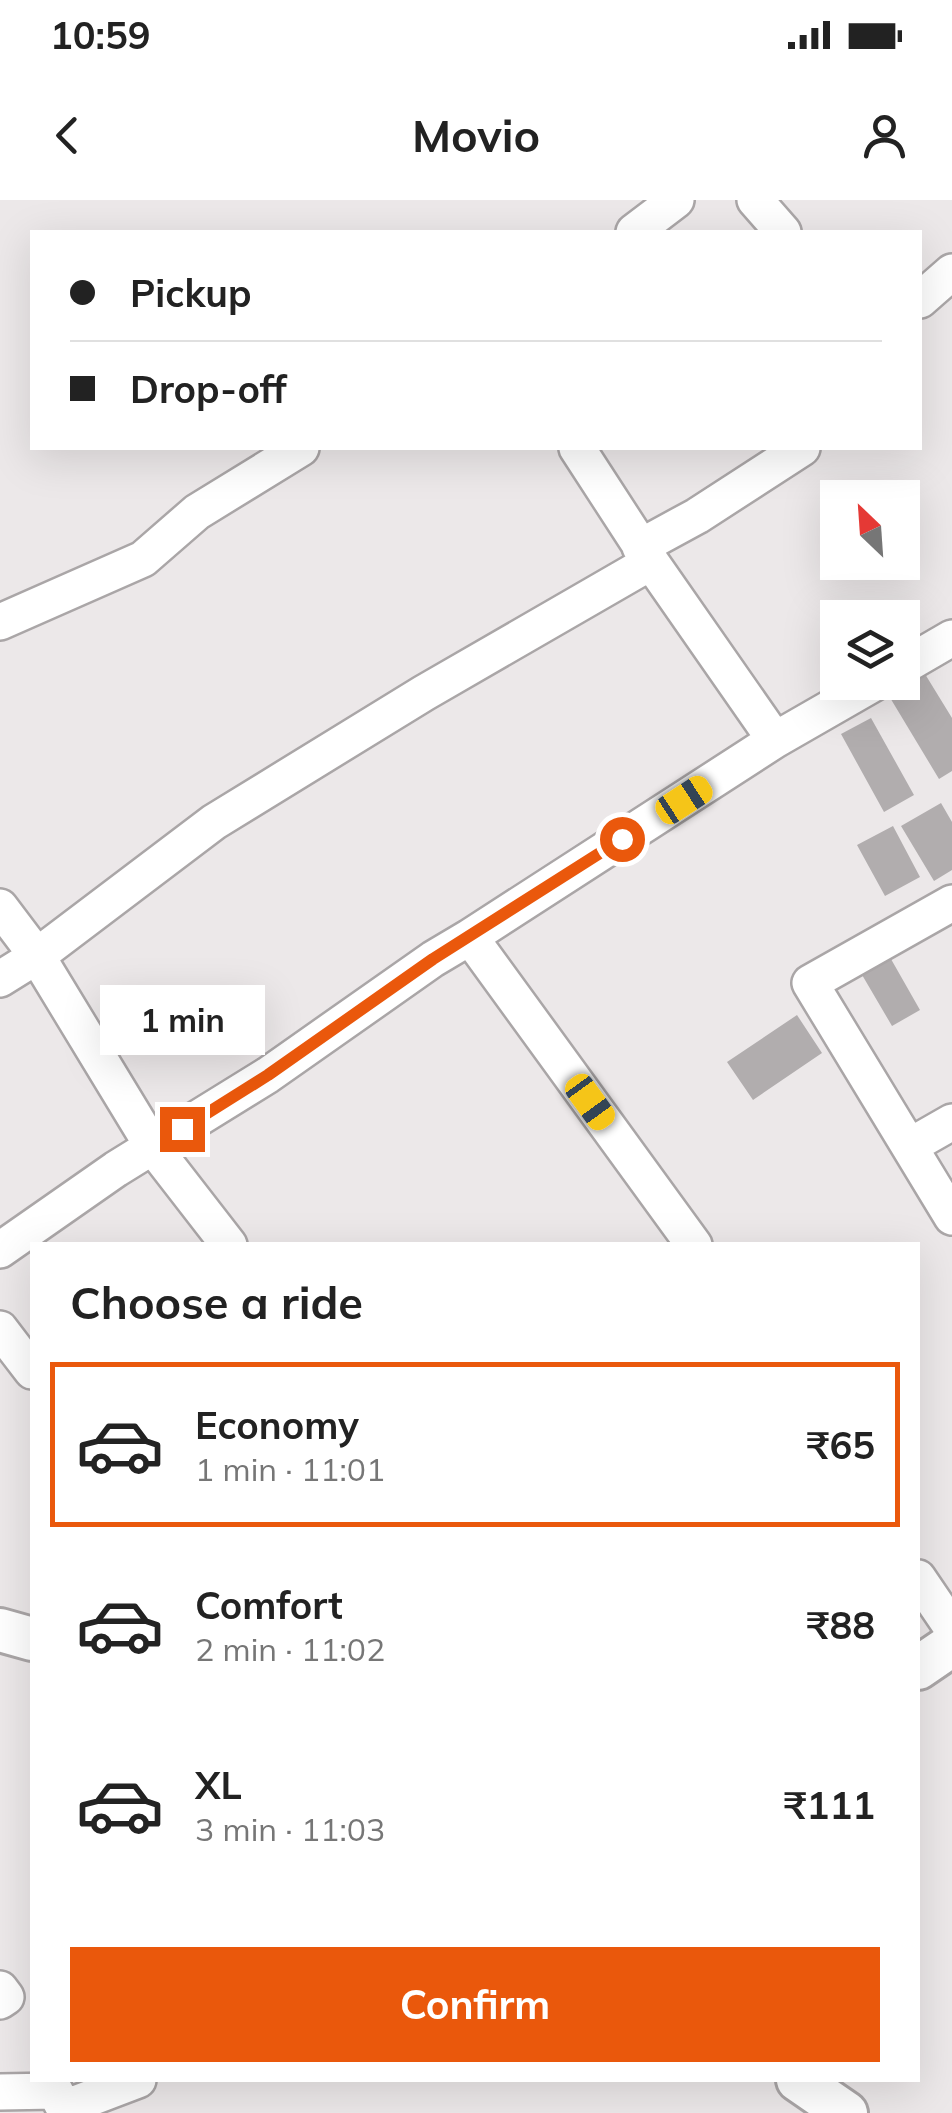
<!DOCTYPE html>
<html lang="en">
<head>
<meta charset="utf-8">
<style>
  body { margin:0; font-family:Mulish,sans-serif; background:#f2f2f2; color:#222; height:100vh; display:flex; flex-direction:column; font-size:38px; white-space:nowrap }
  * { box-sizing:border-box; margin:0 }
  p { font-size:32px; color:#767676 }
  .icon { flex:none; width:55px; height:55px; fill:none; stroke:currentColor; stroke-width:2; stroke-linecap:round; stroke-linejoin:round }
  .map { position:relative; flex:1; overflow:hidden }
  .panel { position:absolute; left:30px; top:1042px; width:890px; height:840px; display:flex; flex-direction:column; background:#fff; border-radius:0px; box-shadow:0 10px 40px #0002 }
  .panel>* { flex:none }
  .guide { position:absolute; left:30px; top:30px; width:892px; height:220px; border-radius:0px; box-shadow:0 10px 40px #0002; display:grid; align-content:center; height:220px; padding:0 40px; background:#fff }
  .needle { width:65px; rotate:335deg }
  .tools { position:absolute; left:820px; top:280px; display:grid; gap:20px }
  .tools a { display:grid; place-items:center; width:100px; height:100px; border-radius:0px; background:#fff; box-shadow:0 10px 40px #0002; font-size:50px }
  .end { position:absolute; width:45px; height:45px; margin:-22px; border:12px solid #ea580c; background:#fff; box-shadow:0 0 0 5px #fff }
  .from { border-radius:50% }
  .bubble { position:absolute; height:70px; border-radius:0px; background:#fff; box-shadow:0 10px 40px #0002; font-size:32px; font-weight:700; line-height:70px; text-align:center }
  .car { position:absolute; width:30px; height:60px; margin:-30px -15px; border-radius:12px; box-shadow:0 0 8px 2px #0007; background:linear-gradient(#f5c518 24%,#345 0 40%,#f5c518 0 76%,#345 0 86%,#f5c518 0) }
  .guide b { display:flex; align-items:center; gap:35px; height:95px; font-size:38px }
  .guide b+b { border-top:2px solid #e0e0e0 }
  .guide i { width:25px; height:25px; background:#222 }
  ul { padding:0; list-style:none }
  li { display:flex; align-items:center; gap:30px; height:165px; margin:0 20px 15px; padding:0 20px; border:5px solid transparent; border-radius:0px }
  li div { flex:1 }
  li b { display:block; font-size:38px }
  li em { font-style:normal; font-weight:700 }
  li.on { border-color:#ea580c }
  li>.icon { width:90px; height:90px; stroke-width:1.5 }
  h2 { padding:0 40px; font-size:45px; line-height:120px }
  .action { display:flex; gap:20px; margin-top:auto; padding:20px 40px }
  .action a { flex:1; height:115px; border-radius:0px; background:#ea580c; color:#fff; font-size:40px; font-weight:700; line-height:115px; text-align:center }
  .status { display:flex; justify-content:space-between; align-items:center; height:70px; padding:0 50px; background:#fff; direction:ltr }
  .status svg { height:28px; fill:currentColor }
  header { display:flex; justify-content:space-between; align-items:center; height:130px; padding:0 40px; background:#fff; font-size:45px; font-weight:700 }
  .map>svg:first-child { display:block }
</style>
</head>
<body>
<div class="status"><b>10:59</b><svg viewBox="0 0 49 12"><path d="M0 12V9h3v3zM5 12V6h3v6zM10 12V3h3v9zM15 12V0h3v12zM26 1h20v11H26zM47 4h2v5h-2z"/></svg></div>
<header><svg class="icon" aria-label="back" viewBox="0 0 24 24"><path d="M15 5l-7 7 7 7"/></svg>Movio<svg class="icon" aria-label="person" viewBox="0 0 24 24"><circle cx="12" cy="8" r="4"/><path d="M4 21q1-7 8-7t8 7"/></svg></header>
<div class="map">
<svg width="952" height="1913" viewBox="0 0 952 1913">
  <rect width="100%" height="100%" fill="#ece8e9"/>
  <path fill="#b1adae" d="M925,474L952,518V571L939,579L889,496Z
    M871,518L914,595L884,612L841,534Z
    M941,603L952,622V670L934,681L901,626Z
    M893,626L920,677L885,696L857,645Z
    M887,752L920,810L892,826L858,768Z
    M797,815L822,853L753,900L727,862Z"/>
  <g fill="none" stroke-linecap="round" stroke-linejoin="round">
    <g stroke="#aaa6a7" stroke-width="40">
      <path id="minor" d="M755,0L783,32
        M634,32L676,0
        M920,100L952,72
        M577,248L651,362
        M640,347L697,316L802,248
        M0,422L143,359L197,312L301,248
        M902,467L952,438
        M775,540L876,482
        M952,703L810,783L952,1017
        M0,707L37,756L153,947L229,1045
        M0,779L37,756L214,622L424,493L651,362L775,540L470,737
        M910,946L952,922
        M0,1050L116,969L268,875L433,759L470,737L694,1045
        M0,1129L32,1171
        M918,1378L952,1428
        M0,1789L6,1797L0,1801
        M0,1892L55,1891L64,1908L138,1880"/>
    </g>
    <g stroke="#aaa6a7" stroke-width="48">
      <path id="tertiary" d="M0,1430L32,1439
        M918,1468L952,1445
        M798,1880L846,1913"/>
    </g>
    <use href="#minor" stroke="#fff" stroke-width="35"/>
    <use href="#tertiary" stroke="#fff" stroke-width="42"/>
  </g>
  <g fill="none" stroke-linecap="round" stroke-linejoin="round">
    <path stroke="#ea580c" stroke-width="12" d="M182,929L268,875L433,759L622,639"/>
  </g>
</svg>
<div class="tools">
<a><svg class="needle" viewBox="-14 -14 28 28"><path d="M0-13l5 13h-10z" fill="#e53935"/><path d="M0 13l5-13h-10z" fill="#767676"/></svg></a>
<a><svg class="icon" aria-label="layers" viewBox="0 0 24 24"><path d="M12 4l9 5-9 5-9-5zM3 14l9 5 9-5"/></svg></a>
</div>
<i class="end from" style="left:622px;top:639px"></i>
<i class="end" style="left:182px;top:929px"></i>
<div class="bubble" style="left:100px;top:785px;width:165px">1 min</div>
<i class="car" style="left:684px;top:600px;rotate:57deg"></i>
<i class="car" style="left:590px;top:902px;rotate:144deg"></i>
<div class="guide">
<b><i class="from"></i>Pickup</b>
<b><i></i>Drop-off</b>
</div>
<section class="panel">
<h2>Choose a ride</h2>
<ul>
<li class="on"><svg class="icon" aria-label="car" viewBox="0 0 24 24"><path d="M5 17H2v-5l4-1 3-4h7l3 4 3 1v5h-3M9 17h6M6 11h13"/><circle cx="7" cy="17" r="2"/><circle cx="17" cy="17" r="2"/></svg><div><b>Economy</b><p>1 min · 11:01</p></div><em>₹65</em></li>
<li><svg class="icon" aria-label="car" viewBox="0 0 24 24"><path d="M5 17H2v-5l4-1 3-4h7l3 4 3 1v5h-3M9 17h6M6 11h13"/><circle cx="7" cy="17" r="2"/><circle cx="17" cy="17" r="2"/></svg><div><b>Comfort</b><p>2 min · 11:02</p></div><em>₹88</em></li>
<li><svg class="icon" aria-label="car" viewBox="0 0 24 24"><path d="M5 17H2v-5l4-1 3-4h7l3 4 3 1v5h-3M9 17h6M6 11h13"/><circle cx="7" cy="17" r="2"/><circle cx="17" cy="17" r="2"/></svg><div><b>XL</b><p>3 min · 11:03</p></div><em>₹111</em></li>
</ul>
<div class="action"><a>Confirm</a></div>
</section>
</div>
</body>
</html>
